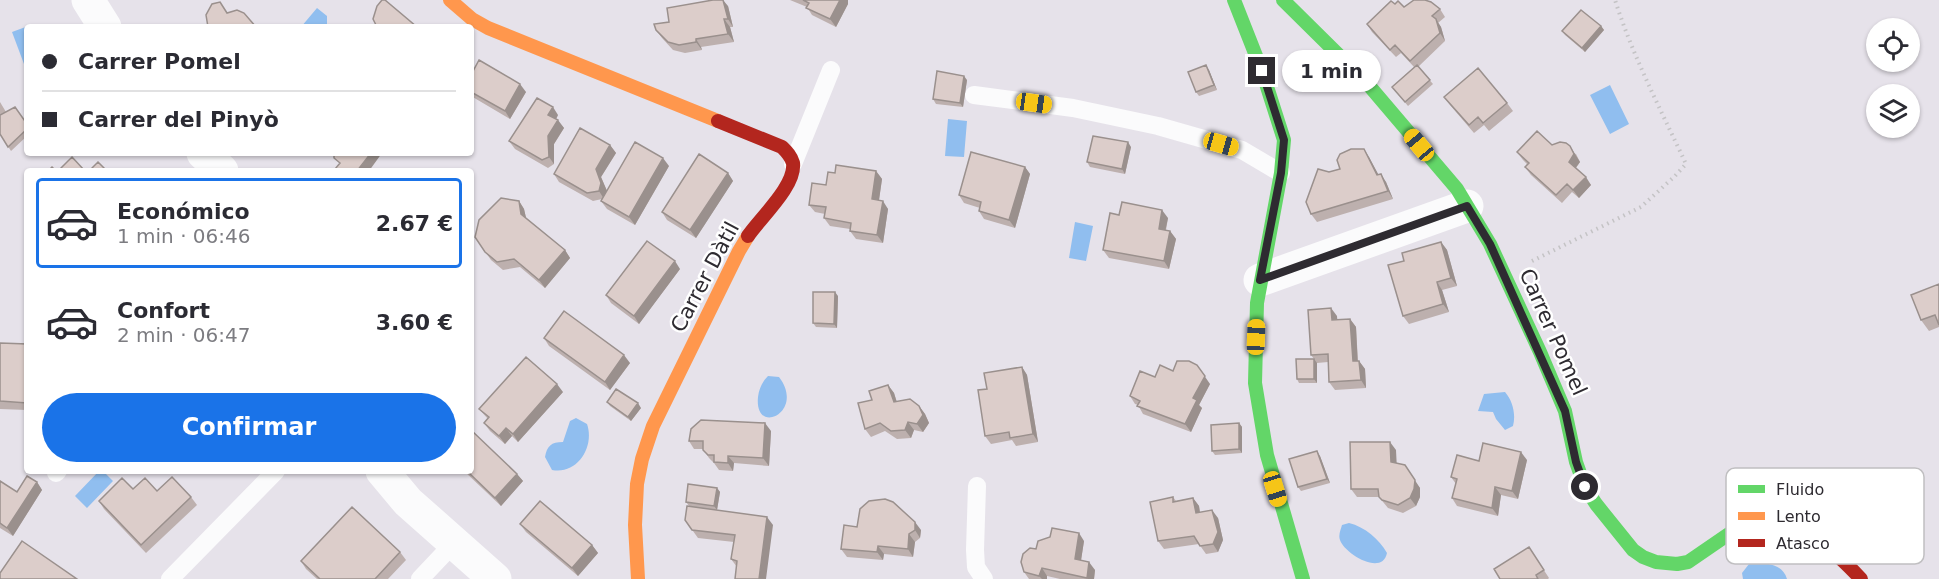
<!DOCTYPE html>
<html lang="es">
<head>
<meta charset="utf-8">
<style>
  body { margin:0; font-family:"DejaVu Sans",sans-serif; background:#f7f7f7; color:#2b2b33; height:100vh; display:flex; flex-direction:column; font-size:22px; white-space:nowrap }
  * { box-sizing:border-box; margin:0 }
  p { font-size:20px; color:#7c7c81 }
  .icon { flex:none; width:33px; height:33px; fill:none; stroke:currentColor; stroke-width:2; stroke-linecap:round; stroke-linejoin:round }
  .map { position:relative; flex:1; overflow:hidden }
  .details { position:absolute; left:24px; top:168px; width:450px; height:306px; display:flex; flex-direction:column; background:#fff; border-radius:6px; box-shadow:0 2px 4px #0004 }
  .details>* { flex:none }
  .top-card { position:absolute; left:24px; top:24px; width:450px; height:132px; border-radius:6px; box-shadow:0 2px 4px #0004; display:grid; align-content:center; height:132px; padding:0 18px; background:#fff }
  .tools { position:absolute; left:1866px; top:18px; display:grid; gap:12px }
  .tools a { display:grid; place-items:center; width:54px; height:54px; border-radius:50%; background:#fff; box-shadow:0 2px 4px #0004; font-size:30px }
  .end { position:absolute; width:27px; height:27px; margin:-14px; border:8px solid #2e2b31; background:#fff; box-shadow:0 0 0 3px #fff }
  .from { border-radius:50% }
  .bubble { position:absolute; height:42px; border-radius:21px; background:#fff; box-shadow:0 2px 4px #0004; font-size:20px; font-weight:700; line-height:42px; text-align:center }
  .car { position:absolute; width:18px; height:36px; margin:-18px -9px; border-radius:8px; box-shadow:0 0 4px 2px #0007; background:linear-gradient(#f5c518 24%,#345 0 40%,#f5c518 0 76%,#345 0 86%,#f5c518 0) }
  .top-card b { display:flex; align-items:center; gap:21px; height:57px; font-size:22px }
  .top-card b+b { border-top:2px solid #e1e1e2 }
  .top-card i { width:15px; height:15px; background:#2b2b33 }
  ul { padding:10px 0 0; list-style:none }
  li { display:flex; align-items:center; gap:18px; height:90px; margin:0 12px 9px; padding:0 6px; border:3px solid transparent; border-radius:6px }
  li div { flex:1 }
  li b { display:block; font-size:22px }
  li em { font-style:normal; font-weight:700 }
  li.on { border-color:#1a73e8 }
  li>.icon { width:54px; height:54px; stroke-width:1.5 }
  .action { display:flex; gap:12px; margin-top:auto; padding:12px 18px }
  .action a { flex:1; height:69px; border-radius:36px; background:#1a73e8; color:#fff; font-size:24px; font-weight:700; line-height:69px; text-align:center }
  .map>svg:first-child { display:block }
</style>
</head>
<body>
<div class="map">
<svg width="1939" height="579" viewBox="0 0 1939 579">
  <rect width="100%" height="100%" fill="#e6e2ea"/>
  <path fill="#90beef" d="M317,8L327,16V27H301Z
    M31,25L32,27H27V72L12,32Z
    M1610,85L1629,124L1610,134L1590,95Z
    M948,119L967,121L964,157L945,156Z
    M1075,222L1093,226L1086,261L1069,258Z
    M768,376L779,377C806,412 754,437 758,397C759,389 762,382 768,376Z
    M1505,392C1513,401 1516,415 1513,426L1505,430L1496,419L1493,412L1478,411L1484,394Z
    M576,418L587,424C595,447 577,475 552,470L545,457C547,446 551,442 563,442L570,421Z
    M99,471H103L113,481L87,508L75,496Z
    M1349,523C1365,527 1379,539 1387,553C1382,577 1344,553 1340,540C1338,535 1341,529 1342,525Z
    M1755,563C1769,563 1783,565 1787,579H1743L1742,573L1749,564Z"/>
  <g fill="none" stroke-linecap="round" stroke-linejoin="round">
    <path stroke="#c4c3c5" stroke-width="4" stroke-dasharray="1.5 4.5" stroke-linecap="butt" d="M1532,261L1641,207L1675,176L1686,164C1661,110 1633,57 1615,0"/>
    <path stroke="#fbfbfc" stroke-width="18" d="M974,95L1073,108L1158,126L1242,150L1281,173
      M793,164L831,70
      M56,473L58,471
      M977,486L975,550L976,567L984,579
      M170,579L276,471
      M420,579L454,543"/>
    <path stroke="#fbfbfc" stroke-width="33" d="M88,0L105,27
      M203,153L222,171
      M1260,280L1467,206
      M382,471L408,502L495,579"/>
    <path stroke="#63d668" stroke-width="14" d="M1234,0L1262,71L1284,140L1281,173L1257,303L1255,383L1267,455L1303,579
      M1283,0L1366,82L1457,189L1490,244L1540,352L1565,411L1576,462L1585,487L1596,504L1633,550L1643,557L1656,562L1677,564L1688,562L1739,527"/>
    <path stroke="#ff974d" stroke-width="14" d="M450,0L472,19L488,28L718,121
      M638,579L635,525L637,484L642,459L653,426L739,251L748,236"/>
    <path stroke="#b3261e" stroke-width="14" d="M718,121L782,147C787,152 791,156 793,163C796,186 760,218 748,236
      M1739,527C1786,503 1832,548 1861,579"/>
  </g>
  <path fill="#bdb0ae" d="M790,0H848V4L836,27L812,15L807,7Z
    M1395,4L1404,7L1440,9L1445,17L1438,23L1441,27L1445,41L1418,67L1433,84L1408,106L1392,87L1414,67L1401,53L1396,57L1372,32L1367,24Z
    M728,6L733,27H730L734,42L701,47L702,50L685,53L673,50L662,38L656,30L669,22Z
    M1601,26L1604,30L1585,52L1565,35L1562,31Z
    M1209,70L1217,90L1199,96L1196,92Z
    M471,75L526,92L510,119L471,96Z
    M967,80L963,107L936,104L933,99Z
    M1444,97L1507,103L1513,111L1489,131L1484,125L1474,133L1450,105Z
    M0,102L6,112L27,124V136L11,151L0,134Z
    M558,115L556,119L564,128L554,144V164L548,168L515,149L509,141Z
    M610,145L616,153L601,177L607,191L669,166L635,225L607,209L601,201L602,199L593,201L559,182L554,174Z
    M1552,145L1576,154L1580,162L1576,168L1591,185L1579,198L1572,192L1562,203L1531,175L1525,167L1527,164L1523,160L1517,152Z
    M1131,147L1125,174L1090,167L1087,162Z
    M1369,157L1378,175L1386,182L1393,199L1317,222L1311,214L1329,172L1340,169Z
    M1025,167L1030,174L1015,228L984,219L979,211L980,208L964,203L959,195Z
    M876,171L882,179L879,200L888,209L883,243L856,239L850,231V229L830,226L824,218L825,214L815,212L809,205L835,173Z
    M728,173L733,181L696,238L667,220L662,212Z
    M519,201L524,209L526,218L565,250L570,258L545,288L520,267L503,270L491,260L475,237Z
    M1119,215L1168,218L1166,230L1170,231L1176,239L1169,269L1109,258L1103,250Z
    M1441,242L1447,250L1457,286L1442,290L1449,312L1409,324L1403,316L1404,261Z
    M680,269L639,324L611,303L606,295Z
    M1939,284V327L1929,331L1921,320Z
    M838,296L837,328L816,327L813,323Z
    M1337,316V320L1350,319L1356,327L1358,361H1359L1365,369L1366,388L1335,390L1329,382L1328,362L1317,363V383H1299L1297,379L1314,359L1311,355Z
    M544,338L630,363L610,390L549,346Z
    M0,343L27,344V410L0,409Z
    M1022,367L1027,375L1038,442L1016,446L1012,440L991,444L985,436L987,389Z
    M1173,371L1210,384L1199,405L1202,408L1191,432L1143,414L1138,405L1135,404L1130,396L1155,377Z
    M888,385L894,393L897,402L919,406L925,414L929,423L923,432L914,430L911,438L897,439L885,431L871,437L865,429L872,400Z
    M563,392L518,442L512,436L505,444L490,431L484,423L488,419L479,409Z
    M607,402L641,408L631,421L610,406Z
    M1239,423L1242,427V453L1215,455L1212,451Z
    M771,431L769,466L734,463L733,471L719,470L714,463L709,458L703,449H694L689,441Z
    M1396,450V463L1420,488V497L1416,506L1403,513L1388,508L1379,497H1357L1351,489Z
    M1320,456L1330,483L1301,491L1298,487Z
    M1527,460L1518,499L1501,495L1498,516L1457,506L1452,498L1456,484L1451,477L1479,461Z
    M464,471L517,474L523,481L501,506Z
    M0,481L17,492L37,482L42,490L13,536L0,528Z
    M717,488L720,492L717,510L773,525L737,567L731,559L734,542L698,538L685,520L689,506L686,502Z
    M133,489L191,497L197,505L146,553L104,509L99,501Z
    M1173,497L1176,501L1193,498L1199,506L1200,512L1218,518L1223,540L1218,552L1206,554L1199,544L1164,549L1158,541Z
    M520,524L592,545L598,553L578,576L526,532Z
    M857,527L921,530L920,538L915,542L913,557L884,554L883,560L847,557L841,549Z
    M1084,541L1081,560L1095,570L1094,579H1060L1047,576V579H1029L1024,572L1036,549Z
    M400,552L406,560L388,579H317L306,569L301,561Z
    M1534,555L1549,578L1548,579H1500Z"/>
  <path fill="#9a908d" d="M723,0L728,6L733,27L728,19Z
    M840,0H848V4L836,27L830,19Z
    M724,19L730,27L734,42L728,34Z
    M1436,19L1441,27L1445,41L1440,33Z
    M1601,26L1604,30L1585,52L1582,48Z
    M696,39L701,47L702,50L696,42Z
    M1206,65L1209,70L1217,90L1214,85Z
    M964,76L967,80L963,107L960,103Z
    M520,84L526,92L510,119L505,111Z
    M553,107L558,115L554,123L548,115Z
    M558,120L564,128L554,144V164L549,157L548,136Z
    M1128,142L1131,147L1125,174L1122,169Z
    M610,145L616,153L601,177L607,191L604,199L599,191L596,169Z
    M1570,146L1580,162L1574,170L1569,162Z
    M1364,149L1369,157L1383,183L1377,175Z
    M371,153H382L369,171H357Z
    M663,158L669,166L635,225L629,217Z
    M1025,167L1030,174L1015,228L1009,220Z
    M876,171L882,179L878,207L872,199Z
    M728,173L733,181L696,238L690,230Z
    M1381,174L1386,182L1393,199L1388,191Z
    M1586,177L1591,185L1579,198L1573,190Z
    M519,201L524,209L527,222L521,214Z
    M883,201L888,209L883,243L877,235Z
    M1162,210L1168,218L1164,237L1159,229Z
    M1170,231L1176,239L1169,269L1164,261Z
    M1441,242L1447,250L1457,286L1451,278Z
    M565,250L570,258L545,288L539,280Z
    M675,261L680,269L639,324L634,316Z
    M1437,282L1442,290L1449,312L1443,304Z
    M835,292L838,296L837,328L834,324Z
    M1331,308L1337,316L1338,328L1332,320Z
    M1350,319L1356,327L1358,369L1353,361Z
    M624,355L630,363L610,390L605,382Z
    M1314,359L1317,363V383L1314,379Z
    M1359,361L1365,369L1366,388L1361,380Z
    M1197,365L1210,384L1199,405L1202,408L1191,432L1185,424L1193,398Z
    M1022,367L1027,375L1038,442L1033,434Z
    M557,384L563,392L518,442L513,434Z
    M888,385L894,393L899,410L894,402Z
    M638,403L641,408L631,421L628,417Z
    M919,406L925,414L929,423L923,432L917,424Z
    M908,422L914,430L911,438L905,430Z
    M765,423L771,431L769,466L763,458Z
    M1239,423L1242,427V453L1239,449Z
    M506,428L512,436L505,444L499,436Z
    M1390,442L1396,450L1397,470L1391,462Z
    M1317,451L1320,456L1330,483L1327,479Z
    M1521,452L1527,460L1518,499L1512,491Z
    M728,456L734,463L733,471L728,463Z
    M1405,465L1420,488V497L1416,506L1410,498Z
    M517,474L523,481L501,506L495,498Z
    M37,482L42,490L13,536L7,528Z
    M1495,487L1501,495L1498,516L1492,508Z
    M717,488L720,492L717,510L714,506Z
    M1193,498L1199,506L1201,521L1196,513Z
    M1212,510L1218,518L1223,540L1218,552L1213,544Z
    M767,517L773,525L766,579H759Z
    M915,522L921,530L920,538L915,530Z
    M1079,533L1084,541L1080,567L1075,559Z
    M909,534L915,542L913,557L908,549Z
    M592,545L598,553L578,576L572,568Z
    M878,546L884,554L883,560L877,552Z
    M1089,562L1095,570L1094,579H1088L1087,578Z
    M1042,568L1047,576V579H1042L1039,576Z"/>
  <path fill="#dccdca" stroke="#9a908d" stroke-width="1.5" d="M382,0H385L417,27H379L376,25L373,19L377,6Z
    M713,0H723L728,19H724L728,34L696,39V42L679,45L668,42L656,30L654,24L669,22L667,8Z
    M803,0H840L830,19L806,8L809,3Z
    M1414,0H1425L1431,2L1440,9L1432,16L1436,19L1440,33L1410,61L1395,45L1390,50L1367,24L1391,1L1395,4L1398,1L1404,7Z
    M220,2L227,13L237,10L244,13L256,27H208L206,15L212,4Z
    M1581,10L1601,26L1582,48L1562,31Z
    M479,60L520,84L505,111L471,92V75Z
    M1206,65L1214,85L1196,92L1188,72Z
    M1417,65L1430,80L1405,102L1392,87Z
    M1478,68L1507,103L1483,123L1478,117L1469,125L1444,97Z
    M937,71L964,76L960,103L933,99Z
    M537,98L553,107L548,115L558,120L548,136L549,157L542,160L509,141Z
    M15,107L27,124V129L8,147L0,134V115Z
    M580,128L610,145L596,169L601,183L599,191L587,193L554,174Z
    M1537,131L1552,145L1560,142L1566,143L1570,146L1574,154L1569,162L1586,177L1573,190L1567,184L1556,195L1525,167L1529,163L1517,152Z
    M1093,136L1128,142L1122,169L1087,162Z
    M635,142L663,158L629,217L601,201Z
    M1351,149H1364L1377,175L1381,174L1388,191L1311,214L1306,202L1318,169L1329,172L1340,169L1337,160L1340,154Z
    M971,152L1025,167L1009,220L979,211L981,202L959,195Z
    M334,153H371L357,171H338L335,169L340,163L334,158Z
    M699,154L728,173L690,230L662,212Z
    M72,157L85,171H58Z
    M98,162L107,171H89Z
    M836,165L876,171L872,199L883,201L877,235L850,231L851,223L824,218L826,207L809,205L812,183L826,185L828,172L835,173Z
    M52,167L56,171H48Z
    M501,198L519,201L521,214L565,250L539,280L514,259L497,262L485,252L475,237L479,220Z
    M1122,202L1162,210L1159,229L1170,231L1164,261L1103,250L1110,213L1119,215Z
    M647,241L675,261L634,316L606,295Z
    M1441,242L1451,278L1437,282L1443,304L1403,316L1388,265L1404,261L1402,253Z
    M1939,284V325L1935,315L1921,320L1911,295Z
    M813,292H835L834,324L813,323Z
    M1331,308L1332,320L1350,319L1353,361H1359L1361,380L1329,382L1328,354L1311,355L1308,310Z
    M564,311L624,355L605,382L544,338Z
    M0,343L27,344V403L0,401Z
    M526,357L557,384L513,434L506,428L499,436L484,423L489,417L479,409Z
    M1296,359H1314V379H1297Z
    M1177,361H1189L1197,365L1205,376L1193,398L1197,400L1185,424L1137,406L1140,401L1130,396L1140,371L1155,377L1160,365L1173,371Z
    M1022,367L1033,434L1010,438L1009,432L985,436L978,390L987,389L984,373Z
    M888,385L894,402L910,399L919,406L923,415L917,424L908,422L905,430L891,431L880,423L865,429L858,403L872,400L869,391Z
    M616,389L638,403L628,417L607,402Z
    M701,420L765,423L763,458L728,456V463L714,462V455H708L703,450V441H689L691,429Z
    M1239,423V449L1212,451L1211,425Z
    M471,430L517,474L495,498L467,471H471Z
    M1350,442H1390L1391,462L1405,465L1415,480L1414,489L1410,498L1398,505L1382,500L1379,497L1378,489H1351Z
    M1483,443L1521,452L1512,491L1495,487L1492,508L1452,498L1457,479L1451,477L1457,455L1479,461Z
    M1317,451L1327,479L1298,487L1289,459Z
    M27,476L37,482L7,528L0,523V481L17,492Z
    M172,477L191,497L141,545L99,501L122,478L133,489L145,478L157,491Z
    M688,484L717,488L714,506L686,502Z
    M1173,497V502L1193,498L1196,513L1212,510L1218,532L1213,544L1200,546L1194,536L1158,541L1150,502Z
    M885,499L893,502L915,522V530L909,534L908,549L878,546L877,552L841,549L844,525L857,527L860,509L869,501Z
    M540,501L592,545L572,568L520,524Z
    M687,506L767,517L759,579H735L737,561L731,559L735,535L692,530L685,520Z
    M352,507L400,552L375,579H320L301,561Z
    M1052,528L1079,533L1075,559L1089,562L1087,578L1042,568L1039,576L1024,572L1021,562L1023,554L1030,548L1036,549L1038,541L1050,537Z
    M22,541L77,579H0V573Z
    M1529,547L1544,570L1536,575L1538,579H1500L1494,569Z"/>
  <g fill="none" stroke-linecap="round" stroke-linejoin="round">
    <path stroke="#2e2b31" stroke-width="8" d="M1262,71L1284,140L1281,173L1260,280L1467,206L1490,244L1565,411L1576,462L1585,487"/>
  </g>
  <g text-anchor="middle" stroke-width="5" stroke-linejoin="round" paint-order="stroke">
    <g font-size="21" fill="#2e2b31" stroke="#fff">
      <text transform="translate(705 277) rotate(-62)" y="7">Carrer Dàtil</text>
      <text transform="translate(1553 332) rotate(66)" y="7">Carrer Pomel</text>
    </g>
  </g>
  <rect x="1726" y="468" width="198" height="96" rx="9" fill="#fff" stroke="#c0bfc1" stroke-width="1.5"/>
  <rect x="1738" y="485" width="27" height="8" fill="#63d668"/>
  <rect x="1738" y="512" width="27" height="8" fill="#ff974d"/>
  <rect x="1738" y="539" width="27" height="8" fill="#b3261e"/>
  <g font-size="16" fill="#2e2b31">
    <text x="1776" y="495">Fluido</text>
    <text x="1776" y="522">Lento</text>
    <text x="1776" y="549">Atasco</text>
  </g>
</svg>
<div class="tools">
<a><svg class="icon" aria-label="locate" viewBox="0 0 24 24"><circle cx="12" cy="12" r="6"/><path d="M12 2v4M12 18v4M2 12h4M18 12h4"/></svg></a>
<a><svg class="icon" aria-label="layers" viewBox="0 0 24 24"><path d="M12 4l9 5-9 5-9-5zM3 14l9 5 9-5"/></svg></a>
</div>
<i class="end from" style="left:1585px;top:487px"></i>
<i class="end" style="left:1262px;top:71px"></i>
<div class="bubble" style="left:1282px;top:50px;width:99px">1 min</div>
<i class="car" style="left:1034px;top:103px;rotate:98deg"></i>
<i class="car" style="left:1221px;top:144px;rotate:106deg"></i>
<i class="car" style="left:1419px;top:145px;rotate:320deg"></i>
<i class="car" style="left:1256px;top:337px;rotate:2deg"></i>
<i class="car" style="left:1275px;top:489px;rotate:163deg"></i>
<div class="top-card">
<b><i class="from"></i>Carrer Pomel</b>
<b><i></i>Carrer del Pinyò</b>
</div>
<section class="details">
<ul>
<li class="on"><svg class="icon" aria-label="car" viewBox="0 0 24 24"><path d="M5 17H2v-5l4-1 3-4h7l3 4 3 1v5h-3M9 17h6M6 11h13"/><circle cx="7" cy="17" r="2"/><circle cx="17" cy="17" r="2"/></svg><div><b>Económico</b><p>1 min · 06:46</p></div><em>2.67 €</em></li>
<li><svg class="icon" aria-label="car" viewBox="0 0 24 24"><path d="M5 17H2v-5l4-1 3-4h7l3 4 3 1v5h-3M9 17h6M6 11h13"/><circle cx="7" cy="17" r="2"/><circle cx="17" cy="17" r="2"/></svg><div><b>Confort</b><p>2 min · 06:47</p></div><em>3.60 €</em></li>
</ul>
<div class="action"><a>Confirmar</a></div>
</section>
</div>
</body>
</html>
